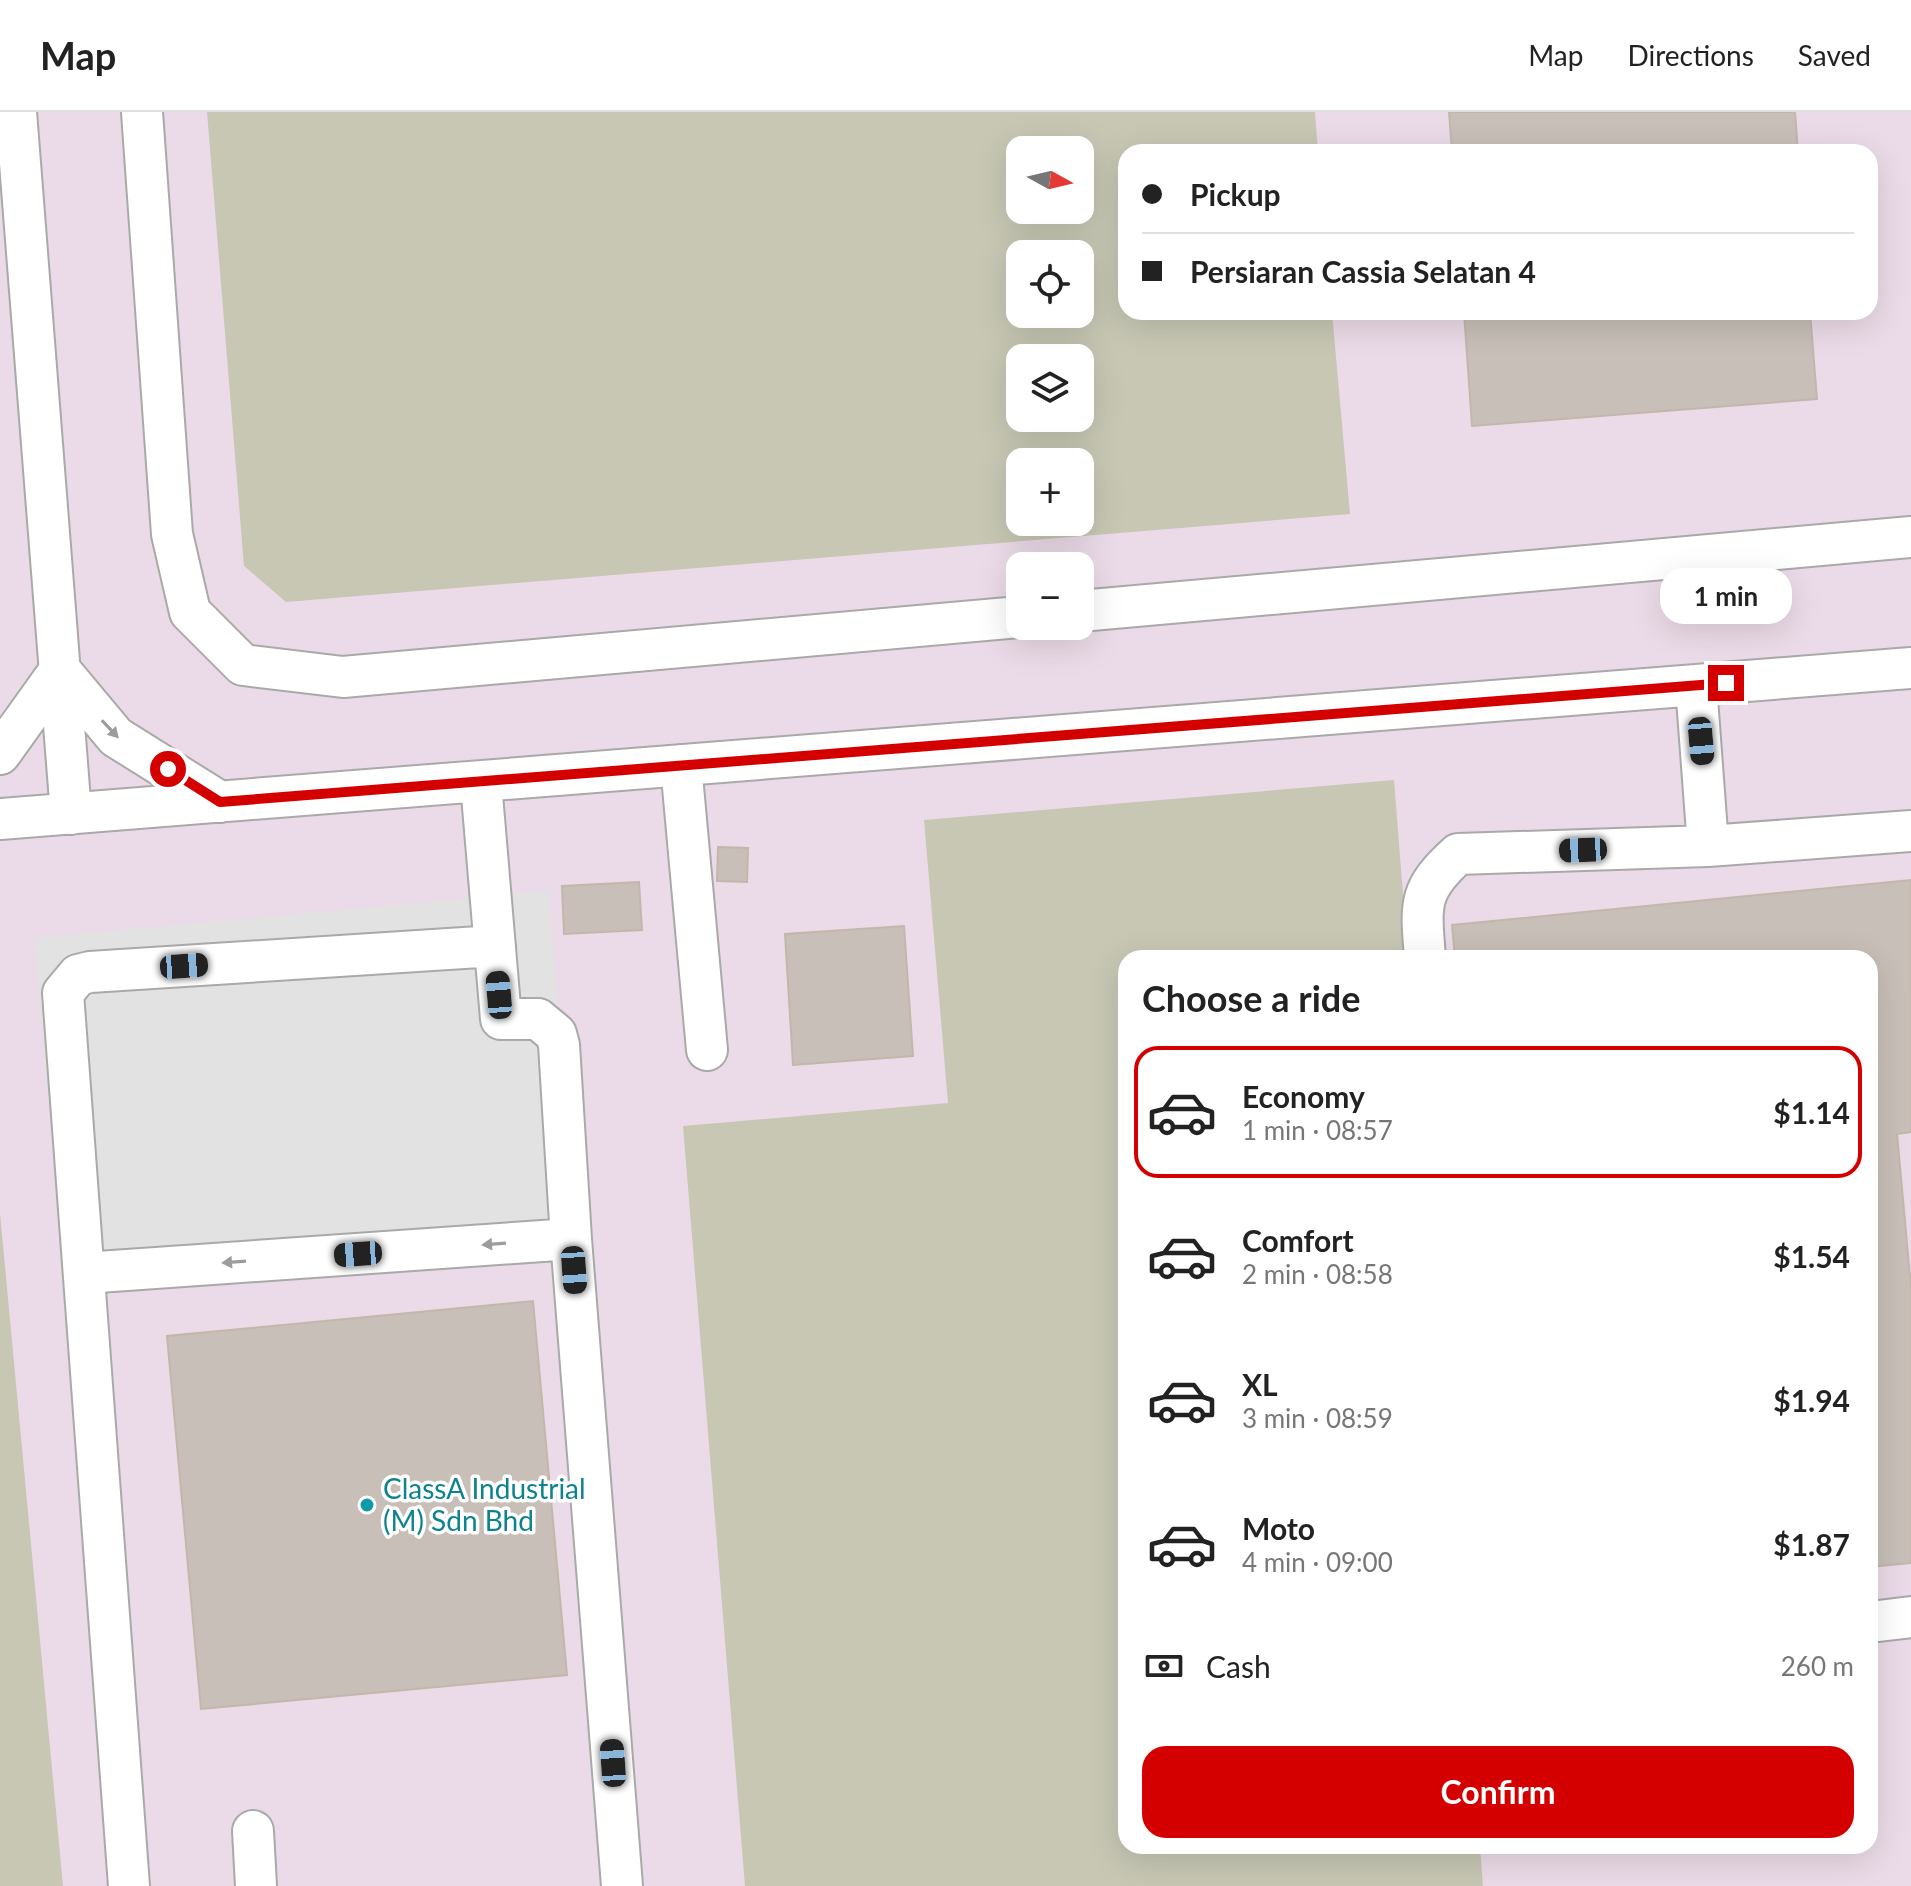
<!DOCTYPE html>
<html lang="en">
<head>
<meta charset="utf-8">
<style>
  body { margin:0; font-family:Lato,sans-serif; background:#f6f6f6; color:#222; height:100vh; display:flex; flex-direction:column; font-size:30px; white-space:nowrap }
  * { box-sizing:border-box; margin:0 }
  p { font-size:26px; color:#767676 }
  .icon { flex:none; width:44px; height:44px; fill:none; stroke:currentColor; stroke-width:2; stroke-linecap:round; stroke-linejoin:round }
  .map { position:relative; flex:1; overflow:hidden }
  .side { position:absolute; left:1118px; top:838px; width:760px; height:904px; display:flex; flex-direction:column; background:#fff; border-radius:24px; box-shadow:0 8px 32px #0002 }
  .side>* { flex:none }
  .top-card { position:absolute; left:1118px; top:32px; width:760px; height:176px; border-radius:24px; box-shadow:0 8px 32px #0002; display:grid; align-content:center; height:176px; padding:0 24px; background:#fff }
  .needle { width:52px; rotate:98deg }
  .buttons { position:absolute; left:1006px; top:24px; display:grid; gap:16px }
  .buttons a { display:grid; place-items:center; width:88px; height:88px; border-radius:16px; background:#fff; box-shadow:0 8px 32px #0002; font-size:40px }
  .end { position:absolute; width:36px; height:36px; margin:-18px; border:10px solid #d40000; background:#fff; box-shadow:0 0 0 4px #fff }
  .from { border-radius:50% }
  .bubble { position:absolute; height:56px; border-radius:24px; background:#fff; box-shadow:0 8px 32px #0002; font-size:26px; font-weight:700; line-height:56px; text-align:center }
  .car { position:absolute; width:24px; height:48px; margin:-24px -12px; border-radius:10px; box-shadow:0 0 6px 2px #0007; background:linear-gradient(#222 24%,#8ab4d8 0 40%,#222 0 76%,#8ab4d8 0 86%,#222 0) }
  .top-card b { display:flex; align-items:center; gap:28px; height:76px; font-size:30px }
  .top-card b+b { border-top:2px solid #e0e0e0 }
  .top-card i { width:20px; height:20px; background:#222 }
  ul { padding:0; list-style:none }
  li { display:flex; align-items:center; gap:24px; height:132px; margin:0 16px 12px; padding:0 8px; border:4px solid transparent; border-radius:24px }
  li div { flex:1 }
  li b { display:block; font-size:30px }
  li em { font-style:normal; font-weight:700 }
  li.on { border-color:#d40000 }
  li>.icon { width:72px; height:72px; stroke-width:1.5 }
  h2 { padding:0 24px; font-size:36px; line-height:96px }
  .pay { display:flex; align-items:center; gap:20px; height:88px; padding:0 24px; font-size:30px }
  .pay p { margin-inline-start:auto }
  .cta { display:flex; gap:16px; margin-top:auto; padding:16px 24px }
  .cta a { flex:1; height:92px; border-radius:24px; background:#d40000; color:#fff; font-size:32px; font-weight:700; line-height:92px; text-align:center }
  header { display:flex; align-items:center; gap:48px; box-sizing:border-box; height:112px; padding:0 40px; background:#fff; border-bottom:2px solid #e0e0e0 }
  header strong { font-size:38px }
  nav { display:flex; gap:44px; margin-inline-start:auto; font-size:28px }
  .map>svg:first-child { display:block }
</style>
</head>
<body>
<header>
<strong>Map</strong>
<nav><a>Map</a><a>Directions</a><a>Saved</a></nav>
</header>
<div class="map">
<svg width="1911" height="1774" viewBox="0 0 1911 1774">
  <rect width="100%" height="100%" fill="#f2efe9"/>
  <path fill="#ebdbe8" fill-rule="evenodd" d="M0,0H1911V1774H0ZM1020,38H1080V98H1020ZM1126,40H1870V200H1126ZM1020,142H1080V202H1020ZM1020,246H1080V306H1020ZM1020,350H1080V410H1020ZM1020,454H1080V514H1020ZM1126,846H1870V1734H1126Z"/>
  <path fill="#c7c7b4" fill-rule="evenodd" d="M207,0H1315L1318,40H1126V200H1332L1350,402L286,490L244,454ZM1020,38H1080V98H1020ZM1020,142H1080V202H1020ZM1020,246H1080V306H1020ZM1020,350H1080V410H1020Z
    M1394,668L1408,846H1126V1734H1480L1483,1774H745L683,1014L948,991L924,708Z
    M0,1101L63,1774H0Z"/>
  <path fill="#e2e2e2" d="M548,779L578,1115L64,1162L34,826Z"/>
  <path fill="#c7bfb8" stroke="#c4b6ab" stroke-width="2" d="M1449,0H1795L1798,40H1452Z
    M1464,200H1810L1817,287L1472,314Z
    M718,735L748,736L747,770L717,769Z
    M1911,768V1020L1897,1022L1911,1175V1451L1870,1455V846H1455L1452,813Z
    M639,770L642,818L564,822L562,774Z
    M904,814L913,944L793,953L785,822Z
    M533,1189L567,1563L201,1597L167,1224Z"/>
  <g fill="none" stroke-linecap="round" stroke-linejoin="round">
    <g stroke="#a9a9a9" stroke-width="44">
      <path id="minor" d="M16,0L71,702
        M142,0L172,422L190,500L243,553L343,565L1020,505
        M1080,499L1911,425
        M1696,573L1708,734
        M0,642L60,558L116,625L220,690
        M681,653L707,938
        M481,671L501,907H538L556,922L559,933L571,1127L622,1774
        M0,707L1911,556
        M1425,846C1421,793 1417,779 1458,742L1708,734L1911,719
        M84,1161L571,1127
        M1870,1510L1911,1505
        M253,1719L256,1774
        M129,1774L63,881L78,863L90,860L495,834"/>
    </g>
    <use href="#minor" stroke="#fff" stroke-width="40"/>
  </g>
  <defs><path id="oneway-solid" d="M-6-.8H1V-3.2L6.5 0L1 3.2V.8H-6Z" transform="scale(2)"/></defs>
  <g fill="#9c9c9c">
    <use href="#oneway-solid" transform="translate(110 617) rotate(47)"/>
    <use href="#oneway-solid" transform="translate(494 1132) rotate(176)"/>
    <use href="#oneway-solid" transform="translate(234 1150) rotate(176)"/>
  </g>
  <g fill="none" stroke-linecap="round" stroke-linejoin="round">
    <path stroke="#d40000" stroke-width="10" d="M168,657L220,690L1726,571"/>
  </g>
  <circle fill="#0f9aa8" stroke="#fff" stroke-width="3" cx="367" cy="1393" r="8"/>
  <g text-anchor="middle" stroke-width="7" stroke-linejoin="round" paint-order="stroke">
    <g font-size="28" fill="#0d838f" stroke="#fff" text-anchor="start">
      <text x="383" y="1387">ClassA Industrial<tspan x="383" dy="32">(M) Sdn Bhd</tspan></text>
    </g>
  </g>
</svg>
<div class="buttons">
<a><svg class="needle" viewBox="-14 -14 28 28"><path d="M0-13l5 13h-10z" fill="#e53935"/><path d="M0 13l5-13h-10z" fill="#767676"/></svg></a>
<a><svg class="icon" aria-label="locate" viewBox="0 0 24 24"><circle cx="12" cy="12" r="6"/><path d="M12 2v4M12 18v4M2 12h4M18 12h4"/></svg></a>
<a><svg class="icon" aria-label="layers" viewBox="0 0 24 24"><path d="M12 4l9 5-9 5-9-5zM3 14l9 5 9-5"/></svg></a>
<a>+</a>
<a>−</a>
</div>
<i class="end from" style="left:168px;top:657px"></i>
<i class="end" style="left:1726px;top:571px"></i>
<div class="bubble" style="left:1660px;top:456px;width:132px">1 min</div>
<i class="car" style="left:1701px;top:629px;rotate:175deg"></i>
<i class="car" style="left:1583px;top:738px;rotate:268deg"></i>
<i class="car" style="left:184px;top:854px;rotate:86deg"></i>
<i class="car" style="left:499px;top:883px;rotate:355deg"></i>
<i class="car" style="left:358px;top:1142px;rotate:266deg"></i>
<i class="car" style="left:574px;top:1158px;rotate:176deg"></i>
<i class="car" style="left:613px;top:1651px;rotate:356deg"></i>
<div class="top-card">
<b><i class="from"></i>Pickup</b>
<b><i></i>Persiaran Cassia Selatan 4</b>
</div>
<section class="side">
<h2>Choose a ride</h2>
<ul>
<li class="on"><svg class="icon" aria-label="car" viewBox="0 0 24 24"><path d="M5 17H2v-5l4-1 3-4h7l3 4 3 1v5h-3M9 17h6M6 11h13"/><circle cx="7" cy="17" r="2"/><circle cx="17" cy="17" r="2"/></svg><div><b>Economy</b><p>1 min · 08:57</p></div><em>$1.14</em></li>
<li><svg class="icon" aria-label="car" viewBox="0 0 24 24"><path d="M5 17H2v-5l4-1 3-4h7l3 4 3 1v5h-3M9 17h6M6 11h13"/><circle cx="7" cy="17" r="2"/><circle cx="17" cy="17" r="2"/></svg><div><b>Comfort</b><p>2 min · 08:58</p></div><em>$1.54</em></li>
<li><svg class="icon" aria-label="car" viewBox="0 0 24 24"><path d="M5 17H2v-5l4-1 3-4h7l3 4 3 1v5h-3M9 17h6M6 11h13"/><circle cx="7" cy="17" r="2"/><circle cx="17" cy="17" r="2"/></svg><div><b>XL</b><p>3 min · 08:59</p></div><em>$1.94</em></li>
<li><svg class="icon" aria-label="car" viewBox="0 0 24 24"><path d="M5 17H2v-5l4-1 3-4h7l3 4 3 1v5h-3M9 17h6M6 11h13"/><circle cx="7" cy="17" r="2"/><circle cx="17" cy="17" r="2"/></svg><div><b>Moto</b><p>4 min · 09:00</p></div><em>$1.87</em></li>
</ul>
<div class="pay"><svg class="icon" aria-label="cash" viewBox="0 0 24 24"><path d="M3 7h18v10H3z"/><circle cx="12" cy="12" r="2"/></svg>Cash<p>260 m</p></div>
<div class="cta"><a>Confirm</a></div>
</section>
</div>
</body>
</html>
